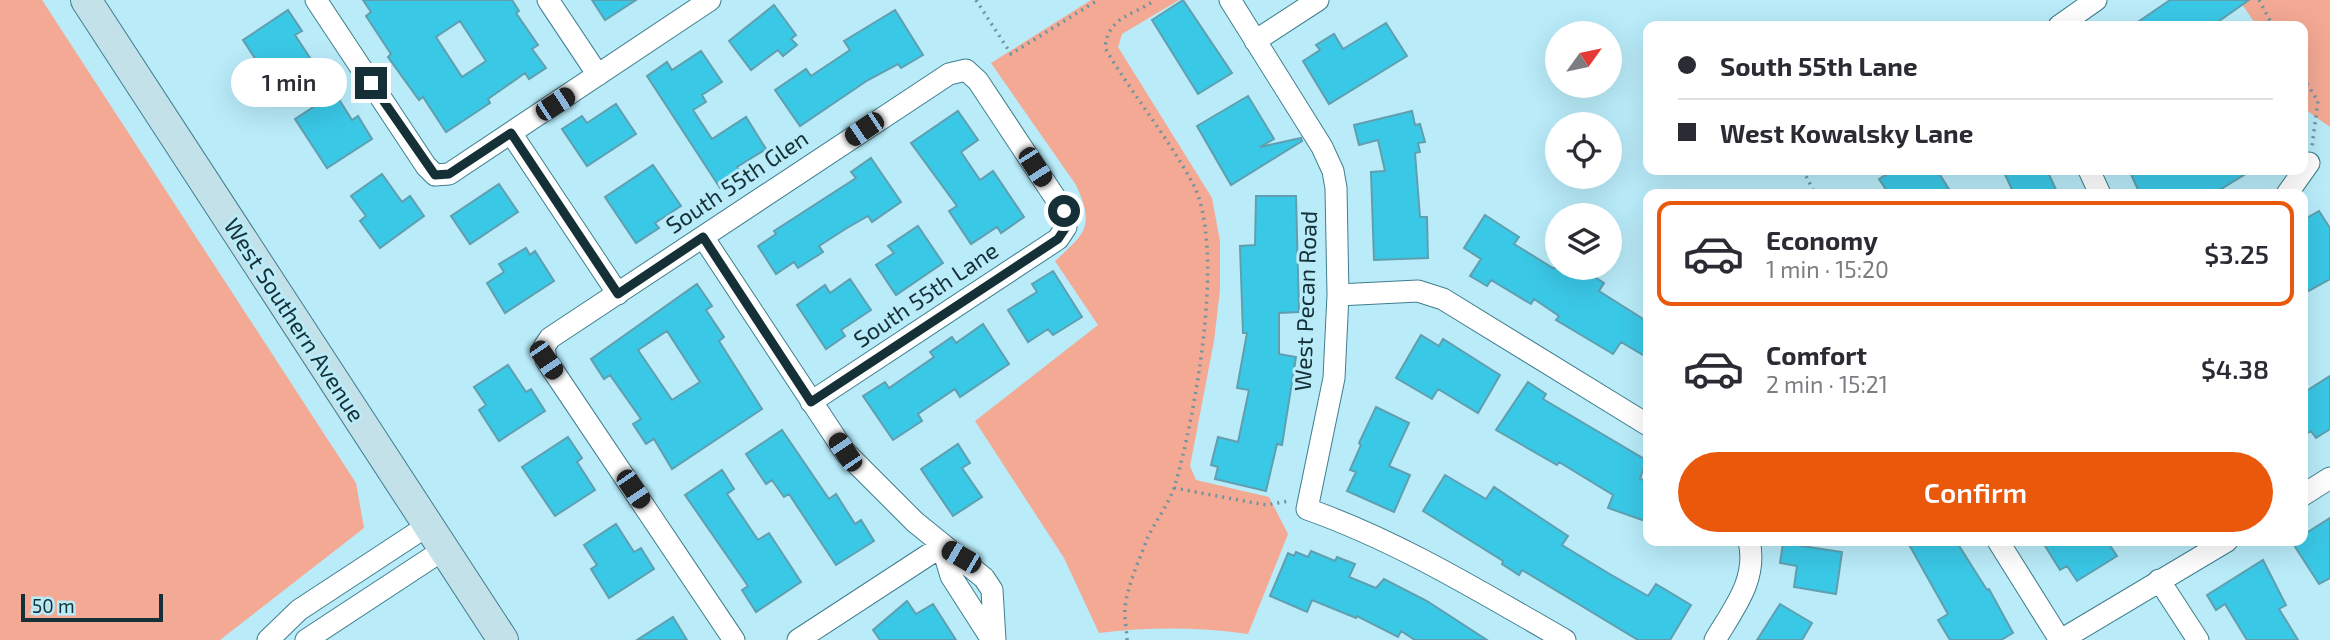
<!DOCTYPE html>
<html lang="en">
<head>
<meta charset="utf-8">
<style>
  body { margin:0; font-family:"Exo 2",sans-serif; background:#f2f2f3; color:#2b2b33; height:100vh; display:flex; flex-direction:column; font-size:26px; white-space:nowrap }
  * { box-sizing:border-box; margin:0 }
  p { font-size:23px; color:#7c7c81 }
  .icon { flex:none; width:38px; height:38px; fill:none; stroke:currentColor; stroke-width:2; stroke-linecap:round; stroke-linejoin:round }
  .map { position:relative; flex:1; overflow:hidden }
  .details { position:absolute; left:1643px; top:189px; width:665px; height:357px; display:flex; flex-direction:column; background:#fff; border-radius:14px; box-shadow:0 7px 28px #0002 }
  .details>* { flex:none }
  .guide { position:absolute; left:1643px; top:21px; width:665px; height:154px; border-radius:14px; box-shadow:0 7px 28px #0002; display:grid; align-content:center; height:154px; padding:0 35px; background:#fff }
  .needle { width:46px; rotate:57deg }
  .buttons { position:absolute; left:1545px; top:21px; display:grid; gap:14px }
  .buttons a { display:grid; place-items:center; width:77px; height:77px; border-radius:50%; background:#fff; box-shadow:0 7px 28px #0002; font-size:35px }
  .scale { position:absolute; left:21px; bottom:18px; width:142px; box-sizing:border-box; padding-left:7px; border:4px solid #153036; border-top:0; font-size:19px; line-height:24px; white-space:nowrap; color:#153036; -webkit-text-stroke:5px #b9ebf9; paint-order:stroke }
  .end { position:absolute; width:32px; height:32px; margin:-16px; border:9px solid #153036; background:#fff; box-shadow:0 0 0 4px #fff }
  .from { border-radius:50% }
  .bubble { position:absolute; height:49px; border-radius:24px; background:#fff; box-shadow:0 7px 28px #0002; font-size:23px; font-weight:600; line-height:49px; text-align:center }
  .car { position:absolute; width:21px; height:42px; margin:-21px -10px; border-radius:9px; box-shadow:0 0 5px 2px #0007; background:linear-gradient(#222 24%,#8ab4d8 0 40%,#222 0 76%,#8ab4d8 0 86%,#222 0) }
  .guide b { display:flex; align-items:center; gap:24px; height:66px; font-size:26px }
  .guide b+b { border-top:2px solid #e1e1e2 }
  .guide i { width:18px; height:18px; background:#2b2b33 }
  ul { padding:12px 0 0; list-style:none }
  li { display:flex; align-items:center; gap:21px; height:105px; margin:0 14px 10px; padding:0 21px; border:4px solid transparent; border-radius:14px }
  li div { flex:1 }
  li b { display:block; font-size:26px }
  li em { font-style:normal; font-weight:600 }
  li.active { border-color:#ea580c }
  li>.icon { width:63px; height:63px; stroke-width:1.5 }
  .cta { display:flex; gap:14px; margin-top:auto; padding:14px 35px }
  .cta a { flex:1; height:80px; border-radius:42px; background:#ea580c; color:#fff; font-size:28px; font-weight:600; line-height:80px; text-align:center }
  .map>svg:first-child { display:block }
</style>
</head>
<body>
<div class="map">
<svg width="2330" height="640" viewBox="0 0 2330 640">
  <rect width="100%" height="100%" fill="#b9ebf9"/>
  <path fill="#f3a994" d="M0,0H42L356,483L364,528L220,640H0Z
    M1091,0H1179L1122,34L1118,47L1212,198L1220,241V290L1214,341L1190,466L1196,480L1269,497L1288,534L1248,634C1196,627 1150,627 1099,633L1064,558L975,421L1098,325L1055,261C1086,233 1095,226 1076,185L991,63Z
    M2239,0H2330V127L2306,110L2303,103V26H2257Z"/>
  <path fill="#3ac8e7" stroke="#609faf" stroke-width="2" fill-rule="evenodd" d="M363,0H512L519,11L516,13L538,45L532,49L546,68L529,79L525,73L488,99L490,103L446,132L423,97L419,100L388,57L391,54L366,16L371,12ZM460,21L486,61L462,77L436,37Z
    M592,0H636L605,20Z
    M1183,0L1232,73L1198,94L1152,20Z
    M2170,0H2249L2212,26H2132Z
    M774,5L796,35L791,39L797,45L783,56L778,50L751,70L729,41Z
    M288,10L302,31L295,35L314,64L283,85L269,64L262,69L243,40Z
    M895,10L923,55L901,68L898,64L868,80L800,126L775,90L806,69L811,76L850,50L844,41Z
    M1386,23L1407,56L1329,104L1303,61L1320,50L1316,45L1334,34L1343,49Z
    M701,51L722,82L702,95L706,102L693,110L712,139L746,117L766,149L737,167L742,174L720,188L647,76L667,62L672,70Z
    M335,93L352,120L358,116L372,139L327,168L295,119Z
    M1248,96L1274,139L1260,147L1301,138L1302,141L1231,185L1197,126Z
    M616,104L636,134L587,166L562,129L582,116L587,123Z
    M958,111L978,140L961,152L980,180L993,171L1024,217L1001,233L997,227L971,244L949,211L957,206L911,143Z
    M1412,111L1415,125L1420,124L1425,142L1418,143L1420,152L1415,153L1420,217H1427L1428,258L1374,260L1371,172L1385,171L1378,140L1359,145L1354,125Z
    M871,158L901,202L872,222L868,216L847,228L819,246L823,252L798,268L794,262L776,274L758,246L776,234L774,231L856,178L851,172Z
    M653,165L681,206L655,223L659,228L636,243L605,197Z
    M1894,170H1937L1952,194H1889L1879,179Z
    M2003,170H2047L2058,194H2014Z
    M2129,170H2252L2213,194H2140Z
    M382,174L402,202L410,196L424,216L380,248L360,221L366,216L351,196Z
    M499,184L518,212L470,244L451,216Z
    M1256,196H1296L1299,312L1279,313V354L1296,357L1282,445L1277,444L1266,491L1215,479L1218,467L1211,465L1218,437L1238,442L1249,390L1237,388L1247,333H1243L1240,246L1255,245Z
    M2319,211L2330,228V279L2303,294V220Z
    M1485,215L1519,237L1514,244L1553,268H1581L1604,283L1599,291L1648,322V358L1621,342L1613,354L1556,320L1559,316L1534,299L1531,304L1491,280L1487,286L1470,276L1481,259L1464,248Z
    M918,226L943,263L896,295L876,265L894,253L888,246Z
    M526,248L530,255L535,251L554,281L505,313L487,283L504,272L499,264Z
    M1053,271L1082,317L1053,335L1048,329L1028,342L1008,310L1037,292L1032,284Z
    M850,279L871,310L841,330L845,336L826,349L797,305L825,285L830,293Z
    M697,284L712,306L706,310L724,337L719,341L762,409L672,469L654,439L646,444L633,424L641,419L610,375L604,379L591,359ZM667,331L700,382L672,400L638,350Z
    M983,324L1009,364L960,397L955,389L918,414L922,421L893,440L863,396L885,382L889,388L934,357L930,352L952,337L956,343Z
    M1421,335L1439,346L1443,339L1500,375L1478,413L1438,389L1432,399L1396,378Z
    M508,365L526,392L531,389L545,411L499,441L479,410L486,405L474,387Z
    M2330,376V429L2316,438L2311,431L2303,436V393Z
    M1528,382L1546,394L1543,399L1646,460L1640,479L1648,481V522L1608,508L1613,495L1559,462L1557,465L1496,430Z
    M1376,407L1409,423L1389,466L1410,475L1394,512L1347,491L1356,472L1350,470L1361,445L1359,443Z
    M782,430L829,499L836,494L855,524L861,520L874,541L836,565L789,494L784,497L772,480L766,484L746,454Z
    M568,437L582,458L577,462L595,490L555,516L522,467Z
    M958,444L970,463L962,468L982,497L953,516L921,469Z
    M722,470L734,489L727,494L758,540L769,533L801,582L756,612L742,590L748,586L685,495Z
    M1445,475L1486,499L1494,487L1568,536L1562,545L1608,573L1648,596L1656,584L1691,605L1670,640H1638L1522,570L1519,575L1502,564L1503,561L1423,511Z
    M2330,518V578L2319,584L2292,542L2303,541V535Z
    M616,524L634,552L641,548L654,569L609,598L591,569L597,565L584,545Z
    M1907,541H1956L1987,590L1989,589L2013,633L2001,640H1950L1938,620L1948,614Z
    M2042,541H2107L2117,556L2077,581L2067,566L2060,570Z
    M1783,543L1842,552L1836,594L1794,587L1797,566L1780,563Z
    M1311,551L1335,561L1337,557L1355,564L1349,577L1376,588L1384,579L1427,601L1487,640H1415L1401,631L1398,637L1357,616L1356,618L1312,600L1307,612L1270,596L1288,553L1294,556L1296,552L1308,557Z
    M2263,560L2286,605L2279,609L2298,640H2247L2225,604L2216,610L2207,595Z
    M907,601L916,614L933,604L956,640H880L873,630Z
    M1780,604L1812,623L1802,640H1757Z
    M673,617L687,640H637Z"/>
  <g fill="none" stroke-linecap="round" stroke-linejoin="round">
    <g stroke="#407e8e" stroke-width="23">
      <path id="minor" d="M316,0L426,166L435,175L449,174L710,0
        M548,0L598,75
        M1230,0L1322,147L1333,171L1336,188L1338,295L1334,378L1307,509C1398,541 1481,592 1565,640
        M2059,26L2096,0
        M1255,41L1318,0
        M511,133L618,294
        M2089,170L2100,194
        M2287,194L2309,163
        M703,237L845,452L915,522L984,578L992,590L995,640
        M1338,295L1418,291L1443,299L1648,425
        M2303,495L2330,478
        M1998,541L2060,640
        M942,546L951,576L992,640
        M2159,580L2198,640
        M268,640L299,610L427,526
        M306,640L443,550
        M734,640L546,360L544,347L550,338L949,74L966,70L978,81L1064,211L1066,227L1058,239L811,402
        M798,640L942,546
        M1715,640C1734,608 1758,579 1749,541
        M2061,640L2227,541"/>
    </g>
    <g stroke="#407e8e" stroke-width="32">
      <path id="secondary" d="M86,0L503,640"/>
    </g>
    <path stroke="#6e959f" stroke-width="3.5" stroke-dasharray="2 5" stroke-linecap="butt" d="M976,0L1011,54L1098,0
      M2259,0L2273,26
      M1987,26H2000
      M2303,78L2318,101L2312,146
      M1803,170L1815,194
      M1174,488L1266,505L1289,501
      M1127,640C1127,630 1124,618 1125,608C1127,586 1140,558 1148,537C1156,520 1169,504 1175,485C1195,417 1227,244 1192,182C1167,136 1132,94 1105,48C1108,16 1133,16 1155,0"/>
    <use href="#minor" stroke="#fff" stroke-width="21"/>
    <use href="#secondary" stroke="#c3e1e8" stroke-width="30"/>
  </g>
  <g fill="none" stroke-linecap="round" stroke-linejoin="round">
    <path stroke="#153036" stroke-width="9" d="M371,83L435,175L449,174L511,133L618,294L703,237L811,402L1058,239L1066,227L1064,211"/>
  </g>
  <g text-anchor="middle" stroke-width="6" stroke-linejoin="round" paint-order="stroke">
    <g font-size="23" fill="#153036" stroke="#b9ebf9">
      <text transform="translate(737 182) rotate(-34)" y="8">South 55th Glen</text>
      <text transform="translate(926 295) rotate(-34)" y="8">South 55th Lane</text>
      <text transform="translate(1306 301) rotate(-88)" y="8">West Pecan Road</text>
      <text transform="translate(294 320) rotate(57)" y="8">West Southern Avenue</text>
    </g>
  </g>
</svg>
<div class="buttons">
<a><svg class="needle" viewBox="-14 -14 28 28"><path d="M0-13l5 13h-10z" fill="#e53935"/><path d="M0 13l5-13h-10z" fill="#7c7c81"/></svg></a>
<a><svg class="icon" aria-label="locate" viewBox="0 0 24 24"><circle cx="12" cy="12" r="6"/><path d="M12 2v4M12 18v4M2 12h4M18 12h4"/></svg></a>
<a><svg class="icon" aria-label="layers" viewBox="0 0 24 24"><path d="M12 4l9 5-9 5-9-5zM3 14l9 5 9-5"/></svg></a>
</div>
<div class="scale">50 m</div>
<i class="end from" style="left:1064px;top:211px"></i>
<i class="end" style="left:371px;top:83px"></i>
<div class="bubble" style="left:231px;top:58px;width:116px">1 min</div>
<i class="car" style="left:555px;top:104px;rotate:57deg"></i>
<i class="car" style="left:864px;top:129px;rotate:236deg"></i>
<i class="car" style="left:1035px;top:167px;rotate:147deg"></i>
<i class="car" style="left:546px;top:360px;rotate:146deg"></i>
<i class="car" style="left:845px;top:452px;rotate:326deg"></i>
<i class="car" style="left:633px;top:489px;rotate:146deg"></i>
<i class="car" style="left:961px;top:557px;rotate:300deg"></i>
<div class="guide">
<b><i class="from"></i>South 55th Lane</b>
<b><i></i>West Kowalsky Lane</b>
</div>
<section class="details">
<ul>
<li class="active"><svg class="icon" aria-label="car" viewBox="0 0 24 24"><path d="M5 17H2v-5l4-1 3-4h7l3 4 3 1v5h-3M9 17h6M6 11h13"/><circle cx="7" cy="17" r="2"/><circle cx="17" cy="17" r="2"/></svg><div><b>Economy</b><p>1 min · 15:20</p></div><em>$3.25</em></li>
<li><svg class="icon" aria-label="car" viewBox="0 0 24 24"><path d="M5 17H2v-5l4-1 3-4h7l3 4 3 1v5h-3M9 17h6M6 11h13"/><circle cx="7" cy="17" r="2"/><circle cx="17" cy="17" r="2"/></svg><div><b>Comfort</b><p>2 min · 15:21</p></div><em>$4.38</em></li>
</ul>
<div class="cta"><a>Confirm</a></div>
</section>
</div>
</body>
</html>
